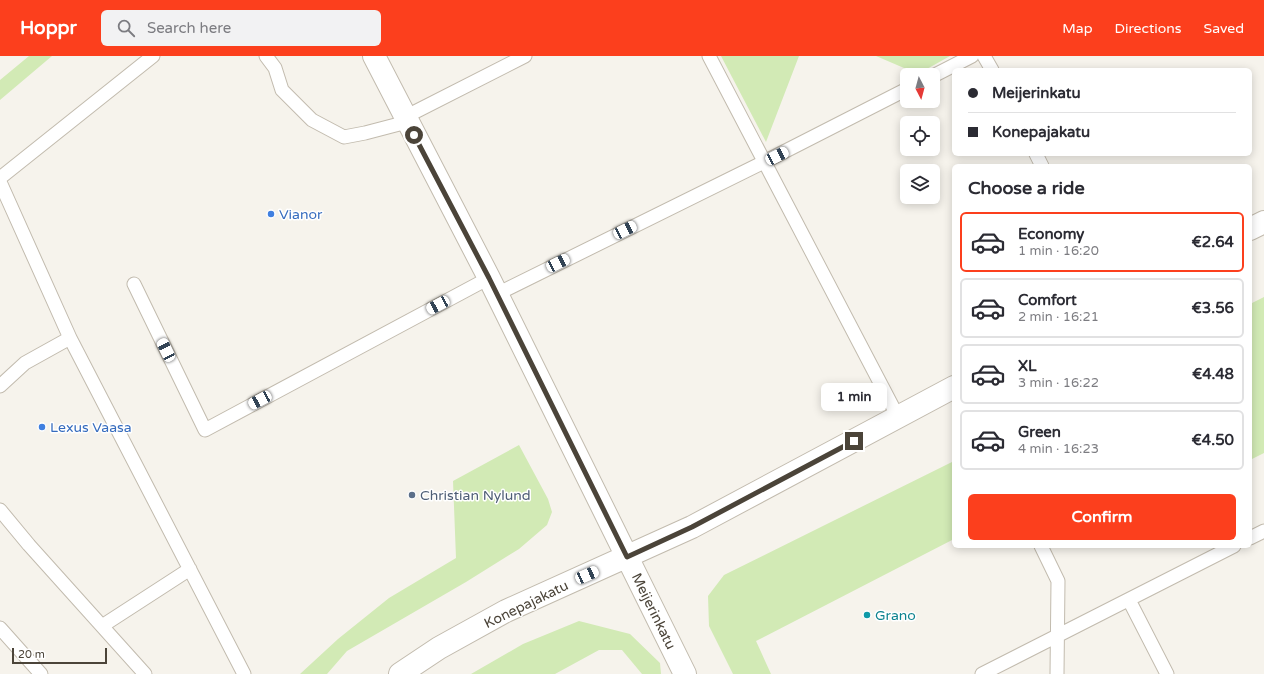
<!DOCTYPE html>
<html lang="en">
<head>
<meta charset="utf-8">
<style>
  body { margin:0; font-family:"Varela Round",sans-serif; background:#f2f2f3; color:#2b2b33; height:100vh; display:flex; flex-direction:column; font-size:15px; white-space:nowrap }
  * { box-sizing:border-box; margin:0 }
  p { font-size:13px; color:#7c7c81 }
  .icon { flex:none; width:22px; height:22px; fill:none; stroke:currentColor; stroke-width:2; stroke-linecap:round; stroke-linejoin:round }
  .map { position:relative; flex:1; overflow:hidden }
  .details { position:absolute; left:952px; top:108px; width:300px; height:384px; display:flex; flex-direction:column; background:#fff; border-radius:6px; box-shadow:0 2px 10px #0003 }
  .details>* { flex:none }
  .guide { position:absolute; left:952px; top:12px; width:300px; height:88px; border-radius:6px; box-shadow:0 2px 10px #0003; display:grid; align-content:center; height:88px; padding:0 16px; background:#fff }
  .needle { width:26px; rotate:174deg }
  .tools { position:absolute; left:900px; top:12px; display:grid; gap:8px }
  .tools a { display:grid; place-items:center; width:40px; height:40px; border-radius:6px; background:#fff; box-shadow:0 2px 10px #0003; font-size:20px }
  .scale { position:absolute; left:12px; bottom:10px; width:95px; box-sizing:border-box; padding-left:4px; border:2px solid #4b4439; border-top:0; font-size:11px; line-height:14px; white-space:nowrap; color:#4b4439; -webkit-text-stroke:3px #fff; paint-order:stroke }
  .end { position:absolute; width:18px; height:18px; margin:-9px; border:5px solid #4b4439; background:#fff; box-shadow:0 0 0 2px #fff }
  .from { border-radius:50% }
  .bubble { position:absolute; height:28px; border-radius:6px; background:#fff; box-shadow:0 2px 10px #0003; font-size:13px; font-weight:800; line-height:28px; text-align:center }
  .car { position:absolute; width:12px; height:24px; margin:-12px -6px; border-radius:5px; box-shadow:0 0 3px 1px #0007; background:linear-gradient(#fff 24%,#345 0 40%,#fff 0 76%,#345 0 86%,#fff 0) }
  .guide b { display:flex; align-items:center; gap:14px; height:38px; font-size:15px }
  .guide b+b { border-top:1px solid #e1e1e2 }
  .guide i { width:10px; height:10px; background:#2b2b33 }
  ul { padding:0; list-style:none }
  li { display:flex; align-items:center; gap:12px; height:60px; margin:0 8px 6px; padding:0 8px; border:2px solid #e1e1e2; border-radius:6px }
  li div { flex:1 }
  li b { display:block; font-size:15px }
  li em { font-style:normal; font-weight:800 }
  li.on { border-color:#fc3f1d }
  li>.icon { width:36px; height:36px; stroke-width:1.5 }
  h2 { padding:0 16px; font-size:18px; line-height:48px }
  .action { display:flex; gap:8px; margin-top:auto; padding:8px 16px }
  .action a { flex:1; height:46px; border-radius:6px; background:#fc3f1d; color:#fff; font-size:16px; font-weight:800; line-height:46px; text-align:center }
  header { display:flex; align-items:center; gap:24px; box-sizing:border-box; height:56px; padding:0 20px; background:#fc3f1d; color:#fff }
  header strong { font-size:19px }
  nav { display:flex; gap:22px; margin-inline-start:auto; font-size:14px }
  .search { width:280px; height:36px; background:#f2f2f3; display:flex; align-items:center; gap:10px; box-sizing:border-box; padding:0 14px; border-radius:6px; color:#7c7c81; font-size:15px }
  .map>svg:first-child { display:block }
</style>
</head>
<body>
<header>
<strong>Hoppr</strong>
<div class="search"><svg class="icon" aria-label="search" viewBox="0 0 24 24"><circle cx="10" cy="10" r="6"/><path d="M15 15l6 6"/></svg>Search here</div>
<nav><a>Map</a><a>Directions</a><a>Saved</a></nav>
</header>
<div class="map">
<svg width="1264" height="618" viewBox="0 0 1264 618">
  <rect width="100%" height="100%" fill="#f6f3ec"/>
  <path fill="#d2eab5" d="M29,0H52L0,44V24Z
    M721,0H799L766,86Z
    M876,0H950L918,18Z
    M1264,241V397L1250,404V248Z
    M519,389L548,443L552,456L547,469L519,493L466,526L347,595L327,618H300L338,583L389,542L456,502L453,425Z
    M954,405V483L756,585L771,618H733L709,570L708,540L724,519Z
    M579,565L630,578L660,607L661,618H642L622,594H599L555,618H471L523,588Z"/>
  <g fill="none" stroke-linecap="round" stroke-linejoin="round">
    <g stroke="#c2bbae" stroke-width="15">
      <path id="service" d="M266,0L275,12L282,34L312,64L344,81L365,77L407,66
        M709,0L898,361
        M984,0L992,14
        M933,20L972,0
        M405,61L525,0
        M1036,98L1042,110
        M0,122L153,0
        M0,126L70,282
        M134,228L205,374L489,222
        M497,238L764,106L907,33
        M0,330L25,307L70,282L244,618
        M0,454L29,489L145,618
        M1250,482L1264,475
        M1041,490L1058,525L1057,618
        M1129,544L1167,618
        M102,570L190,513
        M0,572L41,618
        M982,618L1234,490"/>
    </g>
    <g stroke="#c2bbae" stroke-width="24">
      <path id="tertiary" d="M374,0L489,222L685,618
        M1250,173L1264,166
        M400,618L439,592L506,555L692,471L954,331"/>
    </g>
    <use href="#service" stroke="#fff" stroke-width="13"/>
    <use href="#tertiary" stroke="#fff" stroke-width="22"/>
  </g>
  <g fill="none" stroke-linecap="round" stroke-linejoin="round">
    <path stroke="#4b4439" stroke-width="5" d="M414,79L489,222L627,501L692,471L854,385"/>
  </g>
  <g fill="#3f7fe0" stroke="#fff" stroke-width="1.5">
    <circle cx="271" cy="158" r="4"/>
    <circle cx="42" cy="371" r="4"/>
  </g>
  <circle fill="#5c6f8a" stroke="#fff" stroke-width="1.5" cx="412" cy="439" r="4"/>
  <circle fill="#0f9aa8" stroke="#fff" stroke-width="1.5" cx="867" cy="559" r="4"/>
  <g text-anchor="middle" stroke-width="3" stroke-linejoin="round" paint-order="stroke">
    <g font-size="14" fill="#366cbe" stroke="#fff" text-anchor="start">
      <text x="279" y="163">Vianor</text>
      <text x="50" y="376">Lexus Vaasa</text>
    </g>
    <g font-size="14" fill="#4e5e75" stroke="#fff" text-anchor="start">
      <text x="420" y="444">Christian Nylund</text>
    </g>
    <g font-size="14" fill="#4b4439" stroke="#fff">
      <text transform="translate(526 548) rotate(-26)" y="5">Konepajakatu</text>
      <text transform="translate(654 555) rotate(64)" y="5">Meijerinkatu</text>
    </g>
    <g font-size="14" fill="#0d838f" stroke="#fff" text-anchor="start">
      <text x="875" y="564">Grano</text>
    </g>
  </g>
</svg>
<div class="tools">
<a><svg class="needle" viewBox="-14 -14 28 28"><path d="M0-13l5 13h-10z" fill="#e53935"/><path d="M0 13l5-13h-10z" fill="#7c7c81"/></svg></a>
<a><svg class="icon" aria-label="locate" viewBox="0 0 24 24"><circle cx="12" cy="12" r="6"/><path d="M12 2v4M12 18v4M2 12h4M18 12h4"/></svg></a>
<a><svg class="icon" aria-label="layers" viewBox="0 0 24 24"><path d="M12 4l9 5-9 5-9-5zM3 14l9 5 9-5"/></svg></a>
</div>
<div class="scale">20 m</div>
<i class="end from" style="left:414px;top:79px"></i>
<i class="end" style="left:854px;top:385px"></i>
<div class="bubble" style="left:821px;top:327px;width:66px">1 min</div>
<i class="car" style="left:777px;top:100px;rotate:63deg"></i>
<i class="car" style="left:625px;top:174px;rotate:64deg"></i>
<i class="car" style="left:558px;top:207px;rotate:64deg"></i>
<i class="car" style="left:438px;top:249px;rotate:242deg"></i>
<i class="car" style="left:166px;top:294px;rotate:334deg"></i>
<i class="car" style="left:260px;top:344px;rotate:242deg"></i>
<i class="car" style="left:587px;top:519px;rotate:66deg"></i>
<div class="guide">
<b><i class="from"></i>Meijerinkatu</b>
<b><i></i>Konepajakatu</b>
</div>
<section class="details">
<h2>Choose a ride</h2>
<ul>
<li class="on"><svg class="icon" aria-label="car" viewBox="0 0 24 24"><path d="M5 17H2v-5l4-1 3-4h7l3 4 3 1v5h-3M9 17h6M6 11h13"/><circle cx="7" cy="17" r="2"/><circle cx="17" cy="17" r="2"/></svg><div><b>Economy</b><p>1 min · 16:20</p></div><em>€2.64</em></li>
<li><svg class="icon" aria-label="car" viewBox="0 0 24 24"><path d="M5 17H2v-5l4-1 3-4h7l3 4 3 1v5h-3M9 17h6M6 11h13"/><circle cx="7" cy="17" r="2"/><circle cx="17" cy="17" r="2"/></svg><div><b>Comfort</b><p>2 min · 16:21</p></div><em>€3.56</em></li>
<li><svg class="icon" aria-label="car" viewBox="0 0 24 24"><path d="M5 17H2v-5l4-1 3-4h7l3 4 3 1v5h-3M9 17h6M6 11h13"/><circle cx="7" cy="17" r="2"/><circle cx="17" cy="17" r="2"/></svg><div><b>XL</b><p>3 min · 16:22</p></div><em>€4.48</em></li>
<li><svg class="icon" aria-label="car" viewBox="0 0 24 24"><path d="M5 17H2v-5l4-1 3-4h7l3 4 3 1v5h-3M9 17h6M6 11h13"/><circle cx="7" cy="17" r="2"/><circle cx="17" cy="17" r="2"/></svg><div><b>Green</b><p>4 min · 16:23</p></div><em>€4.50</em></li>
</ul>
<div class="action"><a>Confirm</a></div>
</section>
</div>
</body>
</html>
